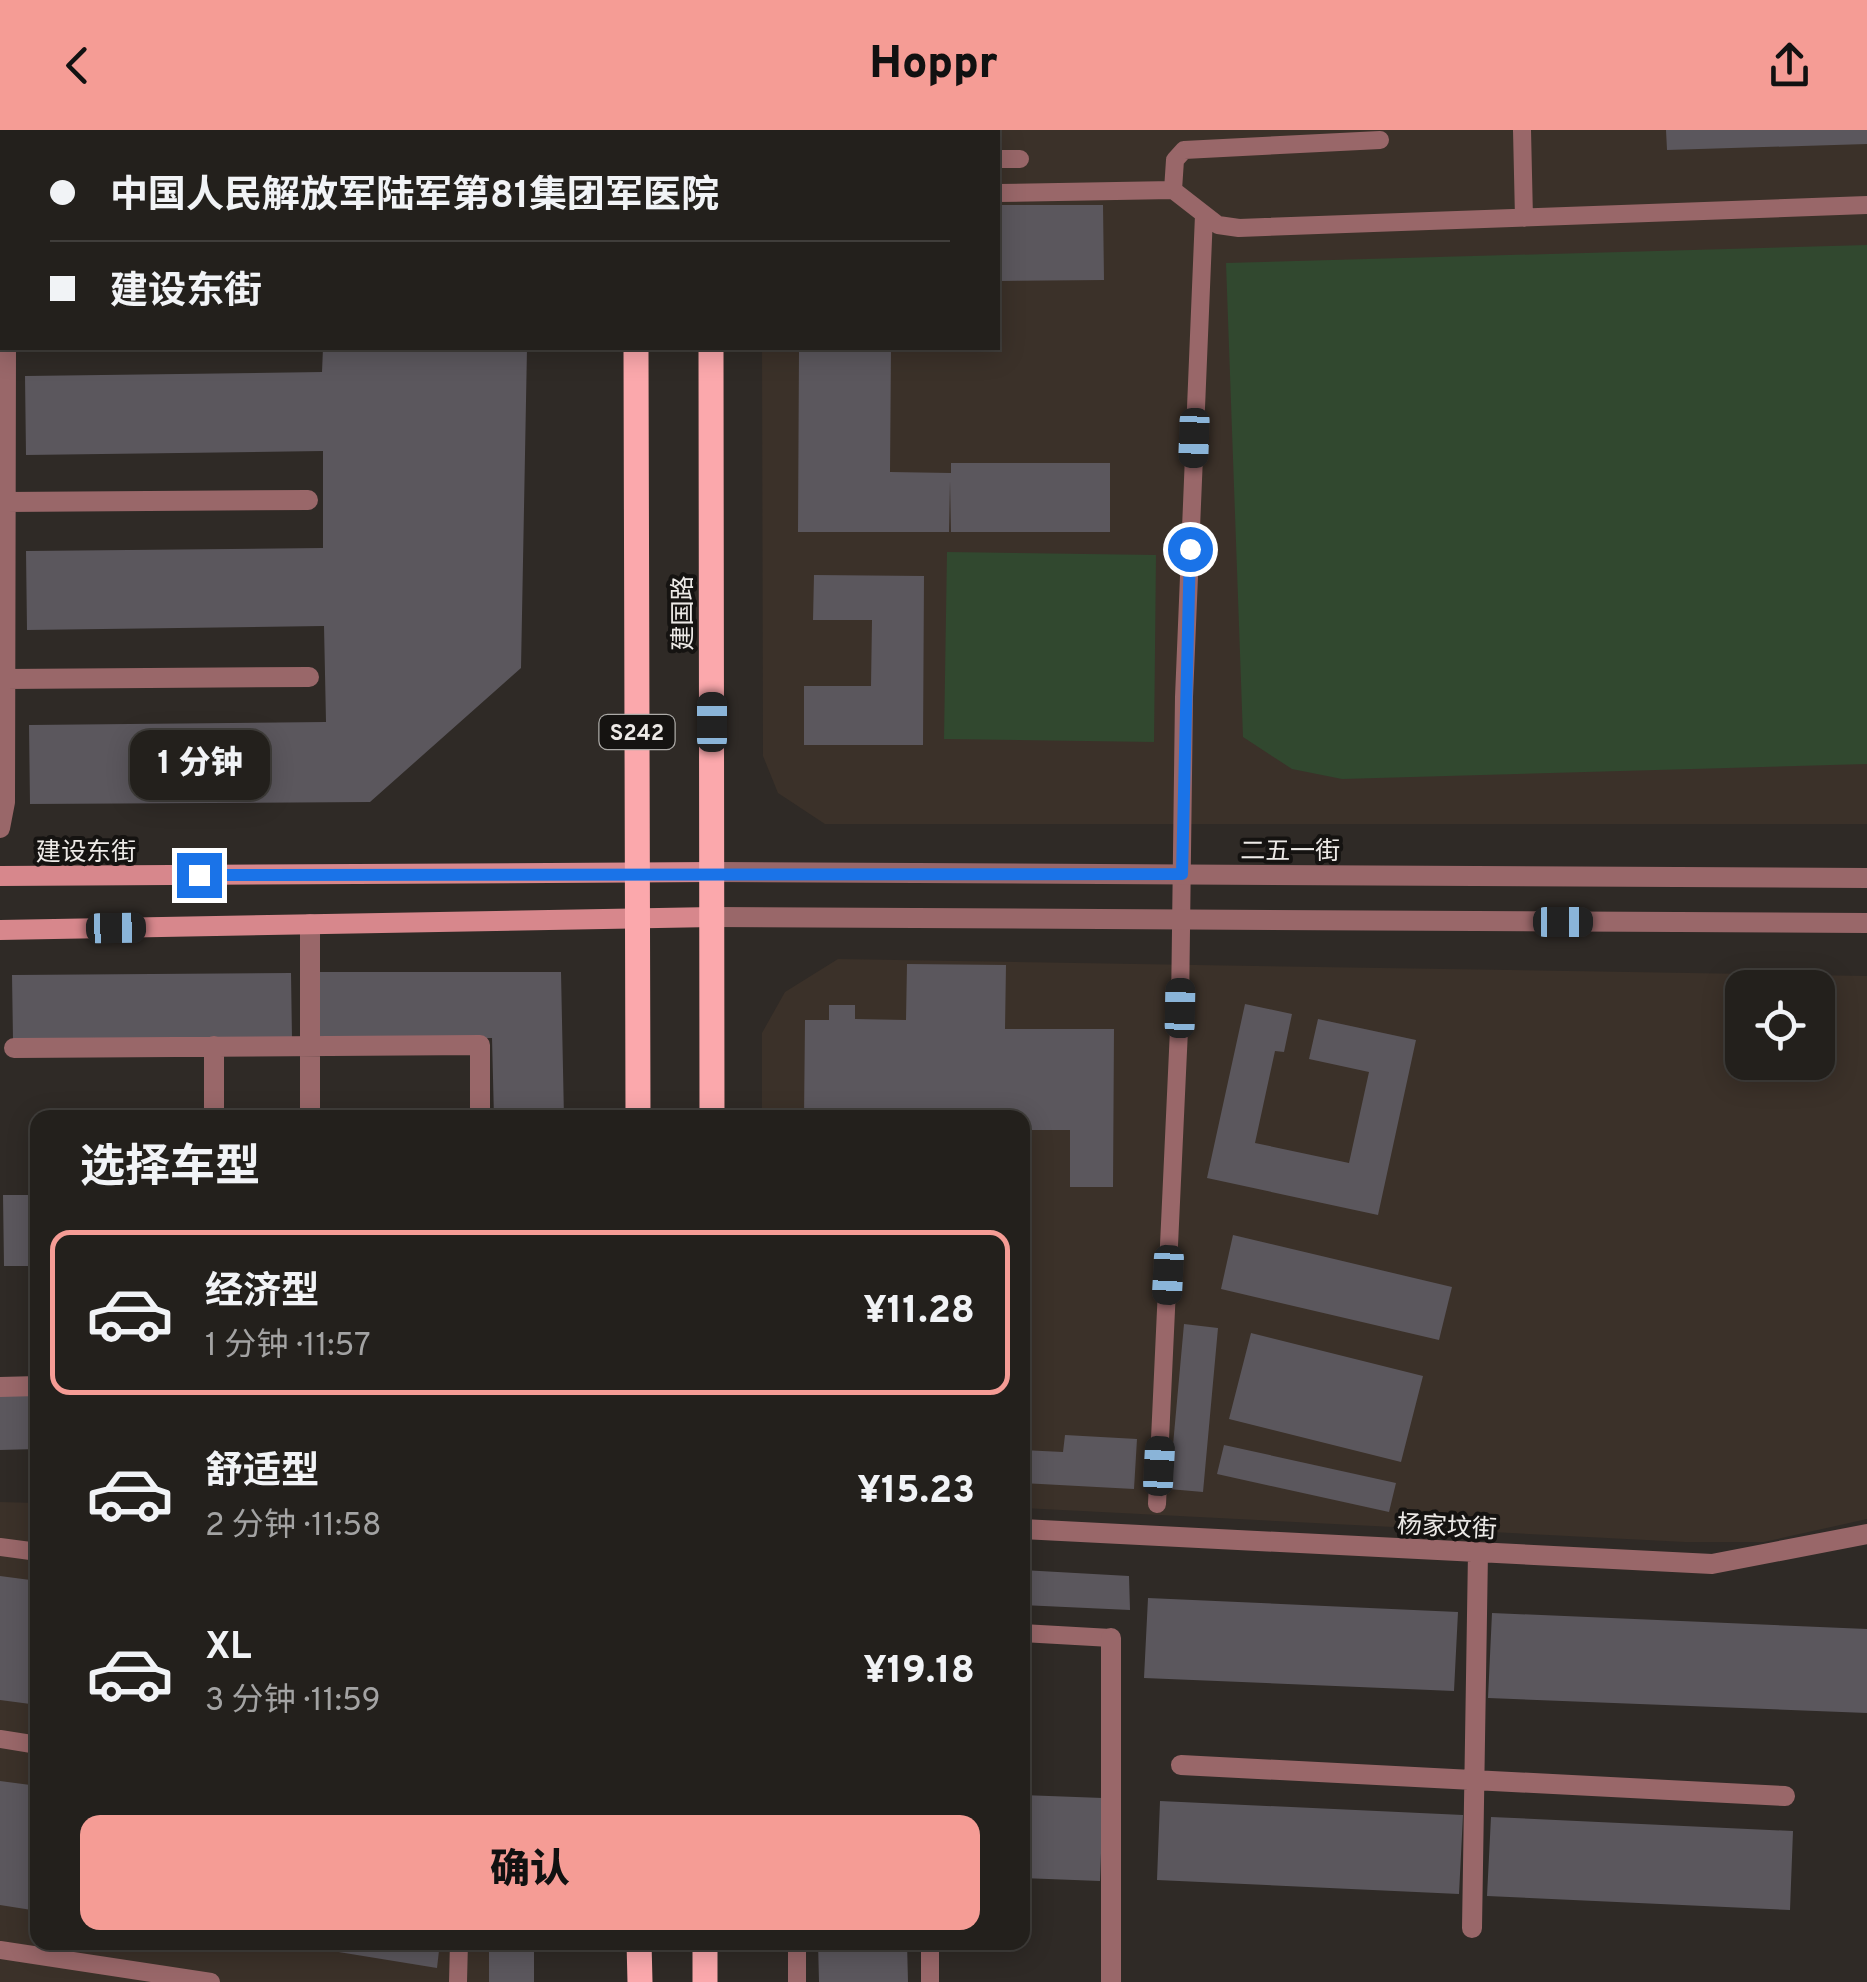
<!DOCTYPE html>
<html lang="zh">
<head>
<meta charset="utf-8">
<style>
  body { margin:0; font-family:Overpass,"Noto Sans SC",sans-serif; background:#2f2d29; color:#f1f3f6; height:100vh; display:flex; flex-direction:column; font-size:38px; white-space:nowrap }
  * { box-sizing:border-box; margin:0 }
  p { font-size:32px; color:#a3a3a3 }
  .icon { flex:none; width:55px; height:55px; fill:none; stroke:currentColor; stroke-width:2; stroke-linecap:round; stroke-linejoin:round }
  .map { position:relative; flex:1; overflow:hidden }
  .side { position:absolute; left:30px; top:980px; width:1000px; height:840px; display:flex; flex-direction:column; background:#23201c; border-radius:20px; box-shadow:0 5px 25px #0003,0 0 0 2px #403e3b }
  .side>* { flex:none }
  .guide { position:absolute; left:0px; top:0px; width:1000px; height:220px; box-shadow:0 5px 25px #0003,0 0 0 2px #403e3b; display:grid; align-content:center; height:220px; padding:0 50px; background:#23201c }
  .buttons { position:absolute; left:1725px; top:840px; display:grid; gap:20px }
  .buttons a { display:grid; place-items:center; width:110px; height:110px; border-radius:20px; background:#23201c; box-shadow:0 5px 25px #0003,0 0 0 2px #403e3b; font-size:50px }
  .end { position:absolute; width:45px; height:45px; margin:-22px; border:12px solid #1a73e8; background:#fff; box-shadow:0 0 0 5px #fff }
  .from { border-radius:50% }
  .bubble { position:absolute; height:70px; border-radius:20px; background:#23201c; box-shadow:0 5px 25px #0003,0 0 0 2px #403e3b; font-size:32px; font-weight:800; line-height:70px; text-align:center }
  .car { position:absolute; width:30px; height:60px; margin:-30px -15px; border-radius:12px; box-shadow:0 0 8px 2px #0007; background:linear-gradient(#222 24%,#8ab4d8 0 40%,#222 0 76%,#8ab4d8 0 86%,#222 0) }
  .guide b { display:flex; align-items:center; gap:35px; height:95px; font-size:38px }
  .guide b+b { border-top:2px solid #403e3b }
  .guide i { width:25px; height:25px; background:#f1f3f6 }
  ul { padding:0; list-style:none }
  li { display:flex; align-items:center; gap:30px; height:165px; margin:0 20px 15px; padding:0 30px; border:5px solid transparent; border-radius:20px }
  li div { flex:1 }
  li b { display:block; font-size:38px }
  li em { font-style:normal; font-weight:800 }
  li.current { border-color:#f59c95 }
  li>.icon { width:90px; height:90px; stroke-width:1.5 }
  h2 { padding:0 50px; font-size:45px; line-height:120px }
  .cta { display:flex; gap:20px; margin-top:auto; padding:20px 50px }
  .cta a { flex:1; height:115px; border-radius:20px; background:#f59c95; color:#111; font-size:40px; font-weight:800; line-height:115px; text-align:center }
  header { display:flex; justify-content:space-between; align-items:center; height:130px; padding:0 50px; background:#f59c95; color:#111; font-size:45px; font-weight:800 }
  .map>svg:first-child { display:block }
</style>
</head>
<body>
<header><svg class="icon" aria-label="back" viewBox="0 0 24 24"><path d="M15 5l-7 7 7 7"/></svg>Hoppr<svg class="icon" aria-label="share" viewBox="0 0 24 24"><path d="M12 15V3M7 8l5-5 5 5M5 13v7h14v-7"/></svg></header>
<div class="map">
<svg width="1867" height="1852" viewBox="0 0 1867 1852">
  <rect width="100%" height="100%" fill="#2f2a26"/>
  <path fill="#3b3129" fill-rule="evenodd" d="M761,0H1867V694H825L778,663L763,626L762,218H998V2Z
    M838,829L1867,846V1389L1764,1412H1685L1023,1378L1022,988L762,987V903L785,862ZM1742,858H1818V932H1742Z
    M0,1372L37,1373L38,1812L489,1813V1852H0Z"/>
  <path fill="#31482f" d="M1867,115V634L1342,649L1292,639L1243,607L1226,133Z
    M947,422L1156,425L1154,612L944,609Z"/>
  <path fill="#5b575d" d="M1666,0H1867V14L1667,20Z
    M998,75H1103L1104,150L998,151Z
    M323,218H527L521,538L370,672L30,674L29,595L326,592L324,496L27,500L26,421L323,418V321L26,325L25,246L322,242Z
    M799,218H891L890,342L951,343V333H1110V402H951L950,351L949,402H798Z
    M814,445L924,446L923,615H804V556H871L872,490H813Z
    M907,834L1006,835L1005,899H1114L1113,1057H1070V1000H1022V988H804L805,890H829V875H855V889L906,890Z
    M317,842H561L564,988H494L492,908H317Z
    M291,843L292,909L13,910L12,845Z
    M1245,874L1292,884L1284,922L1275,921L1255,1013L1349,1033L1369,942L1309,929L1318,889L1416,910L1378,1085L1207,1048Z
    M3,1065H38V1136H4Z
    M1233,1105L1452,1157L1439,1210L1221,1159Z
    M1184,1194L1218,1198L1203,1362L1169,1359Z
    M1251,1203L1423,1246L1401,1332L1229,1289Z
    M38,1259V1319L0,1320V1260Z
    M1065,1305L1137,1309L1134,1359L1022,1353V1320L1063,1322Z
    M1224,1315L1396,1353L1389,1382L1217,1344Z
    M1022,1440L1129,1446L1130,1480L1022,1475Z
    M0,1446L38,1451V1575L0,1570Z
    M1148,1468L1458,1482L1454,1561L1144,1548Z
    M1492,1483L1867,1499V1583L1488,1568Z
    M0,1651L38,1656V1781L0,1775Z
    M1022,1665L1103,1668L1100,1751L1022,1748Z
    M1160,1671L1463,1685L1459,1764L1157,1750Z
    M1491,1687L1793,1701L1790,1780L1487,1766Z
    M277,1812H440L437,1838Z
    M489,1812H534V1852H489Z
    M818,1812H907L908,1852H819Z"/>
  <g fill="none" stroke-linecap="round" stroke-linejoin="round">
    <path stroke="#996769" stroke-width="18" d="M1522,0L1524,88
      M998,29H1020
      M1173,60L1175,30L1184,20L1380,10
      M998,63L1173,60L1218,95L1239,98L1867,75
      M1157,1374L1180,878L1184,567L1204,85
      M0,1417L38,1422
      M1022,1503L1111,1508
      M0,1609L38,1615
      M797,1812V1852
      M930,1812V1852
      M0,1820L211,1852
      M458,1852L459,1812"/>
    <path stroke="#996769" stroke-width="20" d="M5,372L308,370
      M5,549L309,547
      M0,698L5,672L6,218
      M310,794V988
      M214,916V988
      M14,918L480,915V988
      M0,1257L38,1256
      M1022,1399L1712,1434L1867,1404
      M1111,1508V1852
      M1181,1635L1785,1666
      M1472,1798L1478,1422"/>
    <path stroke="#996769" stroke-width="20" d="M713,742L1867,748
      M713,787L1867,793"/>
    <path stroke="#d7878c" stroke-width="20" d="M0,746L713,742
      M0,800L713,787"/>
    <path stroke="#fba8ac" stroke-width="25" d="M635,0V2
      M710,0V2
      M636,218L638,988
      M711,218L712,988
      M639,1812L640,1852
      M705,1852V1812"/>
  </g>
  <g fill="none" stroke-linecap="round" stroke-linejoin="round">
    <path stroke="#1a73e8" stroke-width="12" d="M199,745L1182,744L1190,419"/>
  </g>
  <g text-anchor="middle" stroke-width="8" stroke-linejoin="round" paint-order="stroke">
    <rect fill="#151311" stroke="#acaaa7" stroke-width="2.5" x="599.5" y="585" width="75" height="34" rx="8"/>
    <g font-size="22" font-weight="bold" fill="#edeae7">
      <text x="637" y="610">S242</text>
    </g>
    <g font-size="25" fill="#edeae7" stroke="#151311">
      <text transform="translate(682 483) rotate(-90)" y="9">建国路</text>
      <text x="1290" y="729">二五一街</text>
      <text x="86" y="730">建设东街</text>
      <text transform="translate(1447 1396) rotate(3)" y="9">杨家坟街</text>
    </g>
  </g>
</svg>
<div class="buttons">
<a><svg class="icon" aria-label="locate" viewBox="0 0 24 24"><circle cx="12" cy="12" r="6"/><path d="M12 2v4M12 18v4M2 12h4M18 12h4"/></svg></a>
</div>
<i class="end from" style="left:1190px;top:419px"></i>
<i class="end" style="left:199px;top:745px"></i>
<div class="bubble" style="left:130px;top:600px;width:140px">1 分钟</div>
<i class="car" style="left:1194px;top:308px;rotate:182deg"></i>
<i class="car" style="left:712px;top:592px;rotate:0deg"></i>
<i class="car" style="left:1563px;top:792px;rotate:90deg"></i>
<i class="car" style="left:116px;top:798px;rotate:89deg"></i>
<i class="car" style="left:1180px;top:878px;rotate:1deg"></i>
<i class="car" style="left:1168px;top:1145px;rotate:183deg"></i>
<i class="car" style="left:1159px;top:1336px;rotate:3deg"></i>
<div class="guide">
<b><i class="from"></i>中国人民解放军陆军第81集团军医院</b>
<b><i></i>建设东街</b>
</div>
<section class="side">
<h2>选择车型</h2>
<ul>
<li class="current"><svg class="icon" aria-label="car" viewBox="0 0 24 24"><path d="M5 17H2v-5l4-1 3-4h7l3 4 3 1v5h-3M9 17h6M6 11h13"/><circle cx="7" cy="17" r="2"/><circle cx="17" cy="17" r="2"/></svg><div><b>经济型</b><p>1 分钟 · 11:57</p></div><em>¥11.28</em></li>
<li><svg class="icon" aria-label="car" viewBox="0 0 24 24"><path d="M5 17H2v-5l4-1 3-4h7l3 4 3 1v5h-3M9 17h6M6 11h13"/><circle cx="7" cy="17" r="2"/><circle cx="17" cy="17" r="2"/></svg><div><b>舒适型</b><p>2 分钟 · 11:58</p></div><em>¥15.23</em></li>
<li><svg class="icon" aria-label="car" viewBox="0 0 24 24"><path d="M5 17H2v-5l4-1 3-4h7l3 4 3 1v5h-3M9 17h6M6 11h13"/><circle cx="7" cy="17" r="2"/><circle cx="17" cy="17" r="2"/></svg><div><b>XL</b><p>3 分钟 · 11:59</p></div><em>¥19.18</em></li>
</ul>
<div class="cta"><a>确认</a></div>
</section>
</div>
</body>
</html>
